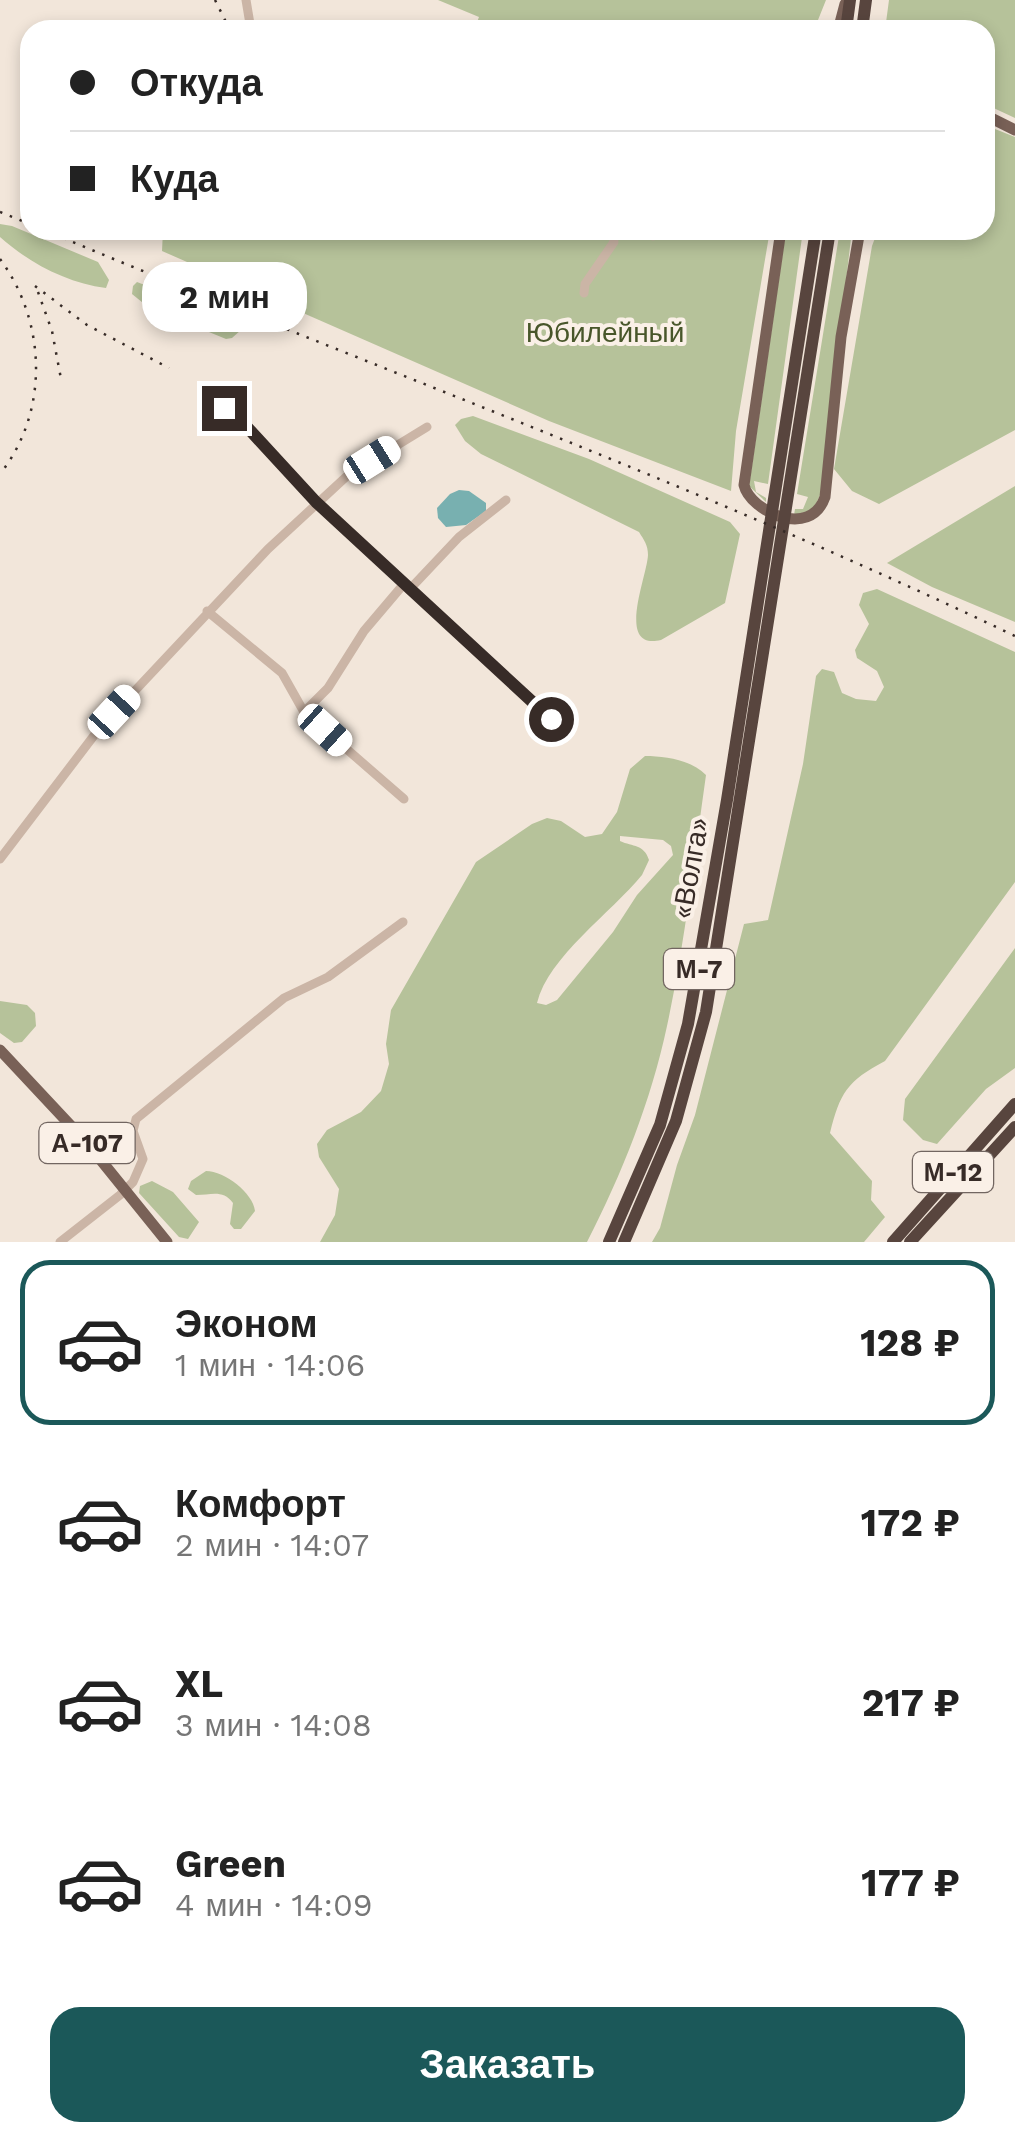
<!DOCTYPE html>
<html lang="ru">
<head>
<meta charset="utf-8">
<style>
  body { margin:0; font-family:"Work Sans",sans-serif; background:#f2f2f2; color:#222; height:100vh; display:flex; flex-direction:column; font-size:38px; white-space:nowrap }
  * { box-sizing:border-box; margin:0 }
  p { font-size:32px; color:#767676 }
  .icon { flex:none; width:55px; height:55px; fill:none; stroke:currentColor; stroke-width:2; stroke-linecap:round; stroke-linejoin:round }
  .map { position:relative; height:1242px; overflow:hidden }
  .drawer { display:flex; flex-direction:column; background:#fff; flex:1 }
  .drawer>* { flex:none }
  .banner { position:absolute; left:20px; top:20px; width:975px; height:220px; border-radius:30px; box-shadow:0 5px 15px #0003; display:grid; align-content:center; height:220px; padding:0 50px; background:#fff }
  .end { position:absolute; width:45px; height:45px; margin:-22px; border:12px solid #372b27; background:#fff; box-shadow:0 0 0 5px #fff }
  .from { border-radius:50% }
  .bubble { position:absolute; height:70px; border-radius:30px; background:#fff; box-shadow:0 5px 15px #0003; font-size:32px; font-weight:700; line-height:70px; text-align:center }
  .car { position:absolute; width:30px; height:60px; margin:-30px -15px; border-radius:12px; box-shadow:0 0 8px 2px #0007; background:linear-gradient(#fff 24%,#345 0 40%,#fff 0 76%,#345 0 86%,#fff 0) }
  .banner b { display:flex; align-items:center; gap:35px; height:95px; font-size:38px }
  .banner b+b { border-top:2px solid #e0e0e0 }
  .banner i { width:25px; height:25px; background:#222 }
  ul { padding:18px 0 0; list-style:none }
  li { display:flex; align-items:center; gap:30px; height:165px; margin:0 20px 15px; padding:0 30px; border:5px solid transparent; border-radius:30px }
  li div { flex:1 }
  li b { display:block; font-size:38px }
  li em { font-style:normal; font-weight:700 }
  li.selected { border-color:#1b5859 }
  li>.icon { width:90px; height:90px; stroke-width:1.5 }
  .cta { display:flex; gap:20px; margin-top:auto; padding:20px 50px }
  .cta a { flex:1; height:115px; border-radius:30px; background:#1b5859; color:#fff; font-size:40px; font-weight:700; line-height:115px; text-align:center }
  .map>svg:first-child { display:block }
</style>
</head>
<body>
<div class="map">
<svg width="1015" height="1242" viewBox="0 0 1015 1242">
  <rect width="100%" height="100%" fill="#f2e6da"/>
  <path fill="#b6c29a" fill-rule="evenodd" d="M438,0H826L814,30H474L479,17Z
    M889,0H1015V118L985,104V30H885Z
    M985,125L1015,137V430L879,504L852,491L834,469L872,246L878,230H985Z
    M0,224L12,226L98,262L109,280L106,288C67,283 29,263 0,237Z
    M163,230H770L736,431L731,491L549,421L162,251Z
    M786,230H803L768,484L754,481L756,492L766,498V502L749,486Z
    M840,230H852L821,493L813,510L794,515L795,509H803L808,497L797,494Z
    M137,282L229,318L240,324L241,330L232,338L226,339L148,307L132,294L133,286Z
    M473,416L589,459L730,522L740,534L725,603L661,640C615,651 647,577 648,555C648,545 644,540 639,532L481,454L465,441L455,425L461,419Z
    M1015,486V622L932,587L887,563Z
    M877,589L1015,652V882L885,1061C847,1081 840,1093 830,1133L872,1181L871,1200L885,1217L864,1242H652L660,1228L677,1165L695,1115L744,924L768,920L803,764L816,676L822,669L834,672L842,693L856,699L876,701L884,687L877,671L857,658L855,650L869,624L859,605L863,593Z
    M645,756C665,756 692,760 706,775C694,859 685,943 667,1026C651,1101 622,1174 587,1242H320L335,1215L339,1189L319,1157L317,1144L327,1130L361,1112L381,1091L389,1064L386,1044L391,1010L476,862L532,824L547,818L561,821L585,837L602,834L617,812L630,769ZM620,836L663,840L671,846L673,855L637,895L613,932L557,1000L546,1005L537,1003C548,957 612,912 642,875L649,860C644,844 633,847 620,841Z
    M1015,948V1068L986,1089L937,1144L923,1140L903,1120L905,1099Z
    M0,1001L27,1005L35,1013L36,1026L22,1042L14,1043L0,1033Z
    M206,1171C225,1171 253,1193 255,1211L241,1229H234L230,1224L233,1203C223,1189 211,1195 196,1195L188,1189L191,1181Z
    M152,1181L173,1192L199,1222L188,1239L179,1237L139,1193L140,1186Z"/>
  <path fill="#78b0b0" d="M459,490L469,491L486,503V511L466,525L446,527L438,518L437,508L450,494Z"/>
  <g fill="none" stroke-linecap="round" stroke-linejoin="round">
    <path stroke="#cbb5a6" stroke-width="9" d="M246,0L251,30
      M648,230L653,236
      M584,293L585,284L614,242L613,236L601,230
      M224,408L247,427L316,502L551,719
      M409,590L459,537L506,500
      M207,611L282,673L304,712L404,799
      M304,712L328,688L364,631L403,585
      M0,859L99,729L268,549L347,476L427,427
      M60,1242L120,1195L133,1182L143,1159L133,1131L136,1119L284,998L328,977L403,922"/>
    <path stroke="#796157" stroke-width="11" d="M834,30L840,23L845,4
      M985,115L1015,130
      M781,230L744,485C750,511 810,540 825,497L841,337L860,230
      M0,1050L87,1143L167,1242"/>
    <path stroke="#58453e" stroke-width="12" d="M846,30L850,0
      M862,30L866,0
      M609,1242L660,1125L688,1024L727,800L816,230
      M624,1242L676,1121L706,1012L830,230
      M893,1242L1015,1104
      M910,1242L1015,1127"/>
    <path stroke="#372b27" stroke-width="2.5" stroke-dasharray="2.5 8" stroke-linecap="butt" d="M215,0L230,30
      M0,212L30,224
      M44,230C367,366 698,484 1015,636
      M0,259C46,321 50,411 0,474
      M35,286L87,325L169,368
      M38,292L52,331L61,379"/>
  </g>
  <g fill="none" stroke-linecap="round" stroke-linejoin="round">
    <path stroke="#372b27" stroke-width="12" d="M224,408L247,427L316,502L551,719"/>
  </g>
  <g text-anchor="middle" stroke-width="8" stroke-linejoin="round" paint-order="stroke">
    <g fill="#faf0e7" stroke="#726661" stroke-width="2.5">
      <rect x="664" y="949" width="70" height="40" rx="8"/>
      <rect x="39.5" y="1123" width="95" height="40" rx="8"/>
      <rect x="913" y="1152" width="80" height="40" rx="8"/>
    </g>
    <g font-size="25" font-weight="bold" fill="#372b27">
      <text x="699" y="978">М-7</text>
      <text x="87" y="1152">А-107</text>
      <text x="953" y="1181">М-12</text>
    </g>
    <g font-size="28" fill="#48562a" stroke="#faf0e7">
      <text x="605" y="342">Юбилейный</text>
    </g>
    <g font-size="28" fill="#372b27" stroke="#faf0e7">
      <text transform="translate(690 868) rotate(-80)" y="10">«Волга»</text>
    </g>
  </g>
</svg>
<i class="end from" style="left:551px;top:719px"></i>
<i class="end" style="left:224px;top:408px"></i>
<div class="bubble" style="left:142px;top:262px;width:165px">2 мин</div>
<i class="car" style="left:372px;top:460px;rotate:58deg"></i>
<i class="car" style="left:114px;top:712px;rotate:43deg"></i>
<i class="car" style="left:325px;top:730px;rotate:132deg"></i>
<div class="banner">
<b><i class="from"></i>Откуда</b>
<b><i></i>Куда</b>
</div>
</div>
<section class="drawer">
<ul>
<li class="selected"><svg class="icon" aria-label="car" viewBox="0 0 24 24"><path d="M5 17H2v-5l4-1 3-4h7l3 4 3 1v5h-3M9 17h6M6 11h13"/><circle cx="7" cy="17" r="2"/><circle cx="17" cy="17" r="2"/></svg><div><b>Эконом</b><p>1 мин · 14:06</p></div><em>128 ₽</em></li>
<li><svg class="icon" aria-label="car" viewBox="0 0 24 24"><path d="M5 17H2v-5l4-1 3-4h7l3 4 3 1v5h-3M9 17h6M6 11h13"/><circle cx="7" cy="17" r="2"/><circle cx="17" cy="17" r="2"/></svg><div><b>Комфорт</b><p>2 мин · 14:07</p></div><em>172 ₽</em></li>
<li><svg class="icon" aria-label="car" viewBox="0 0 24 24"><path d="M5 17H2v-5l4-1 3-4h7l3 4 3 1v5h-3M9 17h6M6 11h13"/><circle cx="7" cy="17" r="2"/><circle cx="17" cy="17" r="2"/></svg><div><b>XL</b><p>3 мин · 14:08</p></div><em>217 ₽</em></li>
<li><svg class="icon" aria-label="car" viewBox="0 0 24 24"><path d="M5 17H2v-5l4-1 3-4h7l3 4 3 1v5h-3M9 17h6M6 11h13"/><circle cx="7" cy="17" r="2"/><circle cx="17" cy="17" r="2"/></svg><div><b>Green</b><p>4 мин · 14:09</p></div><em>177 ₽</em></li>
</ul>
<div class="cta"><a>Заказать</a></div>
</section>
</body>
</html>
